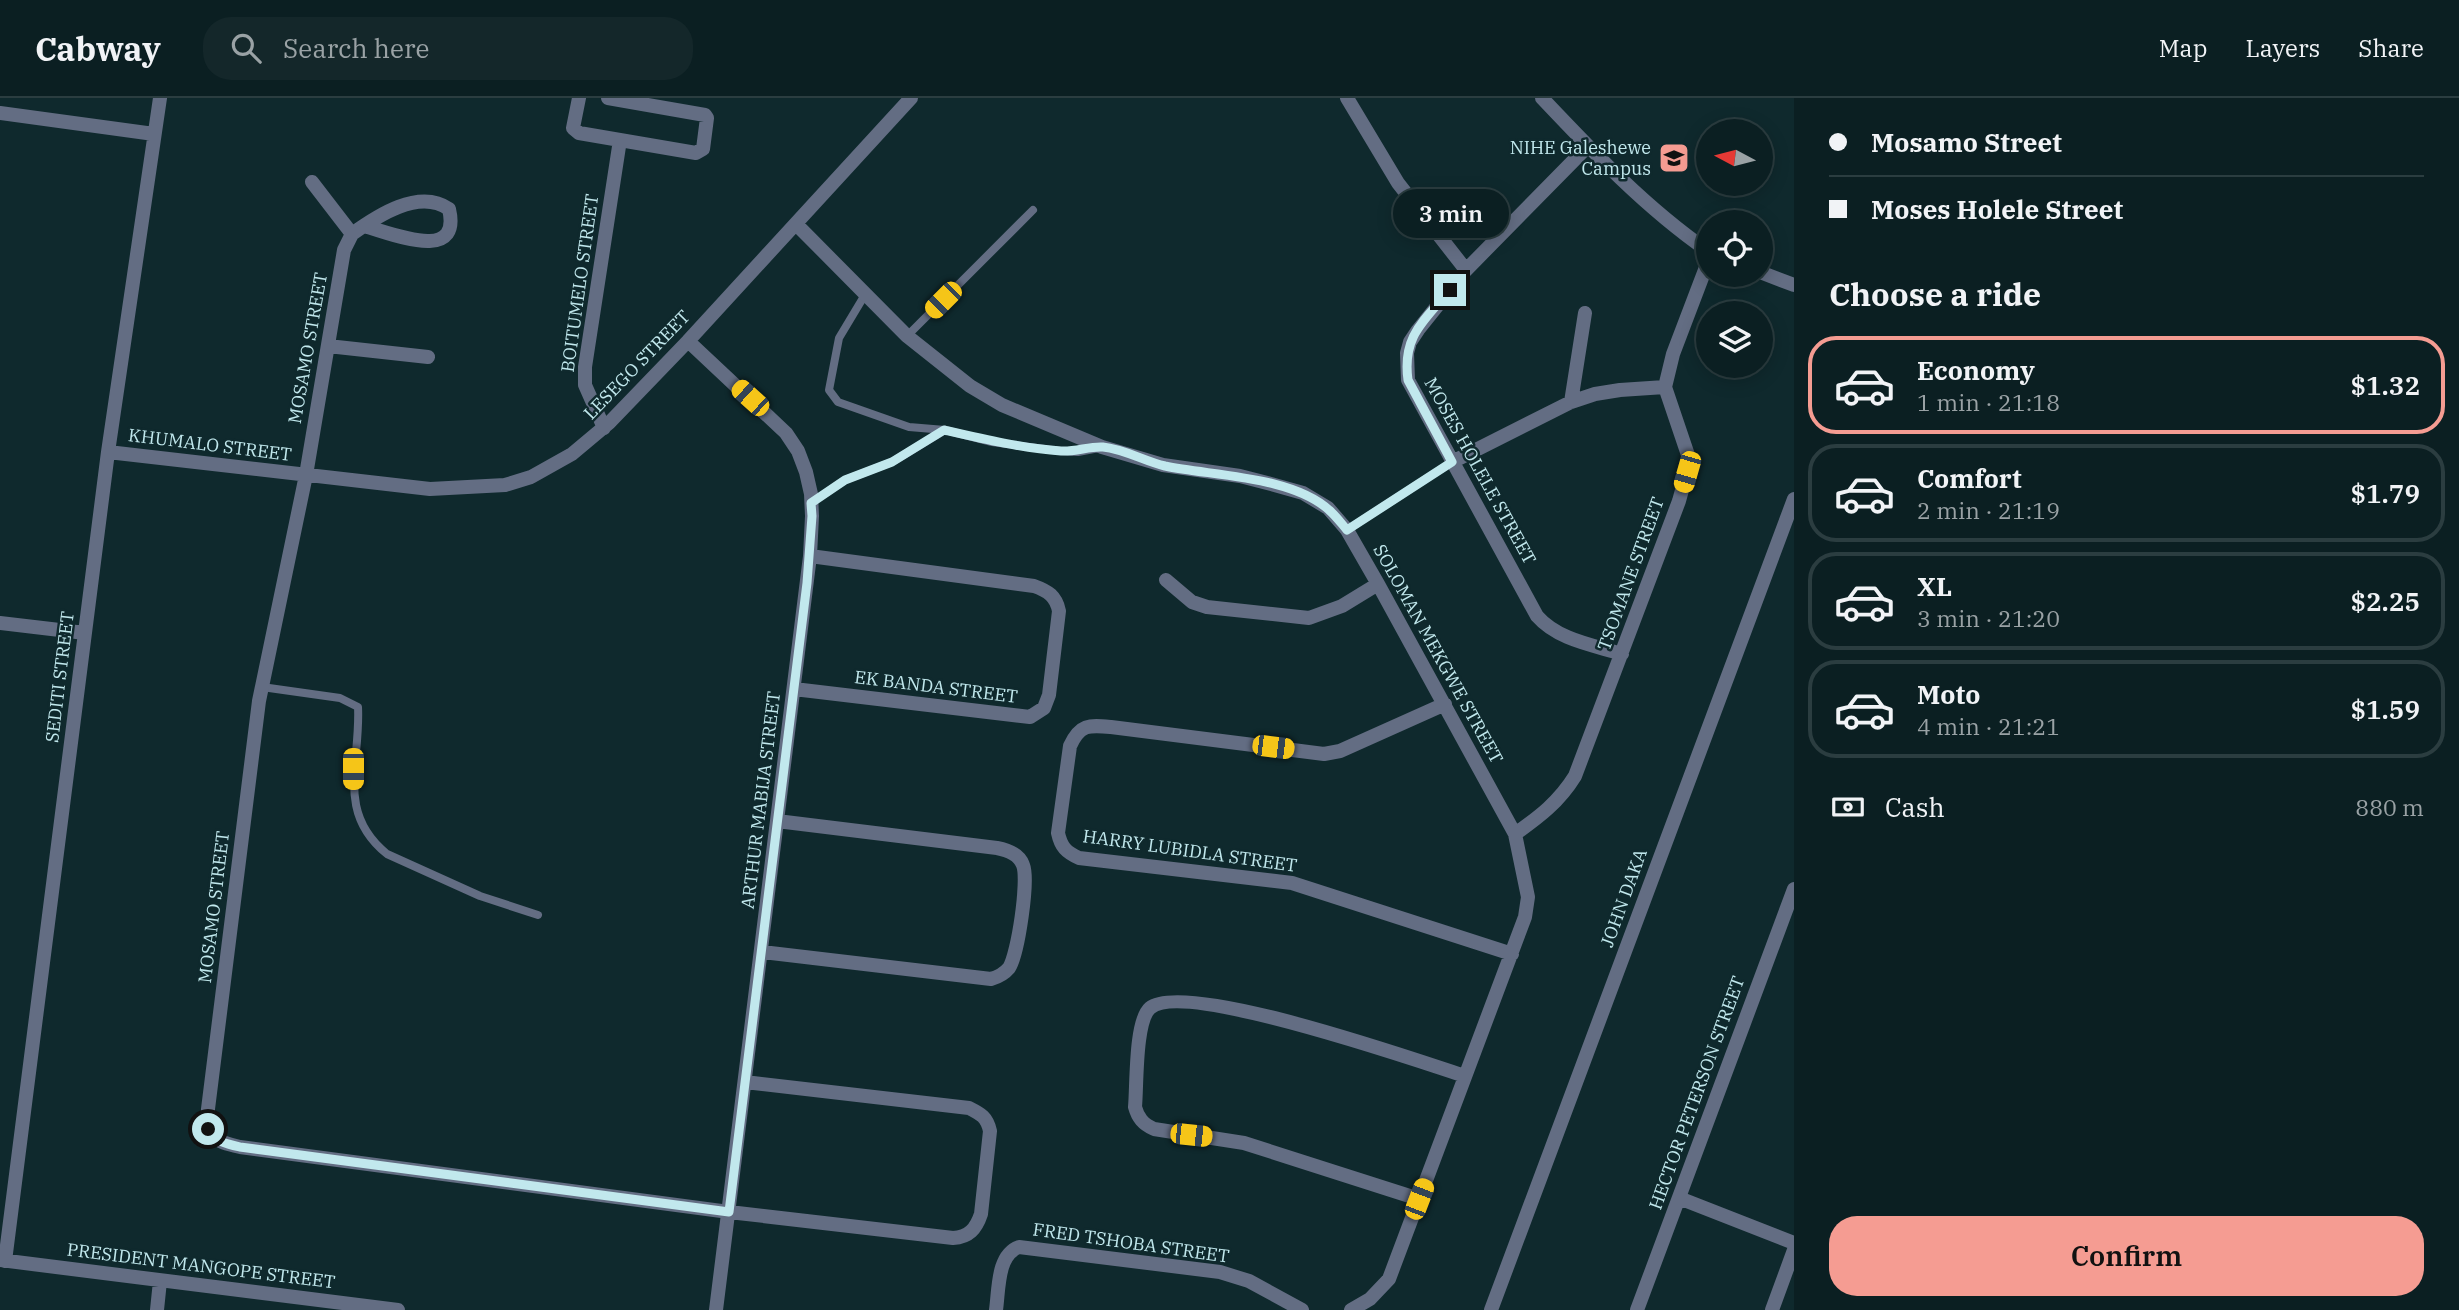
<!DOCTYPE html>
<html lang="en">
<head>
<meta charset="utf-8">
<style>
  body { margin:0; font-family:"IBM Plex Serif",serif; background:#14272a; color:#f1f3f6; height:100vh; display:flex; flex-direction:column; font-size:26px; white-space:nowrap }
  * { box-sizing:border-box; margin:0 }
  p { font-size:23px; color:#9aa2a5 }
  .icon { flex:none; width:38px; height:38px; fill:none; stroke:currentColor; stroke-width:2; stroke-linecap:round; stroke-linejoin:round }
  .map { position:relative; flex:1; overflow:hidden }
  .drawer { display:flex; flex-direction:column; background:#0b1f22; width:665px }
  .drawer>* { flex:none }
  .hud { display:grid; align-content:center; height:154px; padding:0 35px; background:#0b1f22 }
  .needle { width:46px; rotate:277deg }
  .controls { position:absolute; left:1696px; top:21px; display:grid; gap:14px }
  .controls a { display:grid; place-items:center; width:77px; height:77px; border-radius:50%; background:#0b1f22; box-shadow:0 4px 18px #0003,0 0 0 2px #2b3d40; font-size:35px }
  .end { position:absolute; width:32px; height:32px; margin:-16px; border:9px solid #c1e8ed; background:#111; box-shadow:0 0 0 4px #111 }
  .from { border-radius:50% }
  .bubble { position:absolute; height:49px; border-radius:24px; background:#0b1f22; box-shadow:0 4px 18px #0003,0 0 0 2px #2b3d40; font-size:23px; font-weight:600; line-height:49px; text-align:center }
  .car { position:absolute; width:21px; height:42px; margin:-21px -10px; border-radius:9px; box-shadow:0 0 5px 2px #0007; background:linear-gradient(#f5c518 24%,#345 0 40%,#f5c518 0 76%,#345 0 86%,#f5c518 0) }
  .hud b { display:flex; align-items:center; gap:24px; height:66px; font-size:26px }
  .hud b+b { border-top:2px solid #2b3d40 }
  .hud i { width:18px; height:18px; background:#f1f3f6 }
  ul { padding:0; list-style:none }
  li { display:flex; align-items:center; gap:21px; height:98px; margin:0 14px 10px; padding:0 21px; border:4px solid #2b3d40; border-radius:28px }
  li div { flex:1 }
  li b { display:block; font-size:26px }
  li em { font-style:normal; font-weight:600 }
  li.on { border-color:#f59c92 }
  li>.icon { width:63px; height:63px; stroke-width:1.5 }
  h2 { padding:0 35px; font-size:32px; line-height:84px }
  .pay { display:flex; align-items:center; gap:18px; height:77px; padding:0 35px; font-size:26px }
  .pay p { margin-inline-start:auto }
  .primary-button { display:flex; gap:14px; margin-top:auto; padding:14px 35px }
  .primary-button a { flex:1; height:80px; border-radius:28px; background:#f59c92; color:#111; font-size:28px; font-weight:600; line-height:80px; text-align:center }
  header { display:flex; align-items:center; gap:42px; box-sizing:border-box; height:98px; padding:0 35px; background:#0b1f22; border-bottom:2px solid #2b3d40 }
  header strong { font-size:33px }
  nav { display:flex; gap:38px; margin-inline-start:auto; font-size:24px }
  .search { width:490px; height:63px; background:#14272a; display:flex; align-items:center; gap:18px; box-sizing:border-box; padding:0 24px; border-radius:28px; color:#9aa2a5; font-size:26px }
  main { display:flex; flex:1; min-height:0 }
  .map>svg:first-child { display:block }
</style>
</head>
<body>
<header>
<strong>Cabway</strong>
<div class="search"><svg class="icon" aria-label="search" viewBox="0 0 24 24"><circle cx="10" cy="10" r="6"/><path d="M15 15l6 6"/></svg>Search here</div>
<nav><a>Map</a><a>Layers</a><a>Share</a></nav>
</header>
<main>
<div class="map">
<svg width="1794" height="1212" viewBox="0 0 1794 1212">
  <rect width="100%" height="100%" fill="#0f292d"/>
  <g fill="none" stroke-linecap="round" stroke-linejoin="round">
    <path stroke="#636d83" stroke-width="8" d="M866,195L839,240L829,292L838,304L909,329L945,332L992,344L1060,353L1078,354L1099,350
      M907,238L1033,112
      M811,405L845,382L892,364L945,332
      M1347,432L1452,364
      M262,589L340,600L358,609C361,664 335,714 387,756L480,798L538,817"/>
    <path stroke="#636d83" stroke-width="14" d="M579,0L573,30L579,35L696,55L703,51L707,20L705,17L608,0
      M1347,0L1398,85L1466,172
      M1542,0C1594,55 1646,110 1708,153
      M0,15L154,36
      M1587,49L1466,172L1418,232L1410,244L1407,255L1408,282L1537,518C1558,542 1593,547 1622,556
      M312,84L352,136L344,152L306,377L259,603L208,1011C206,1040 214,1043 240,1049L729,1114L953,1140C969,1139 976,1131 981,1116L990,1033C987,1019 981,1016 969,1010L745,984
      M796,126L907,238L970,288L1002,307L1102,349L1163,367L1240,378L1271,386L1303,395L1328,410L1347,432L1378,486L1515,736L1528,799L1525,819L1389,1181L1370,1201L1351,1212
      M352,136C377,118 419,90 449,111C462,166 391,135 364,128
      M1760,174L1794,187
      M688,243L786,335L798,353L806,374L811,396L812,418L810,458L716,1212
      M328,248L428,259
      M1571,304L1585,215
      M604,330L585,287V269L620,42
      M108,354L430,391L505,387L531,379L572,356L609,325L688,243L911,0
      M1452,364L1571,304L1595,296L1620,292L1665,289
      M1166,482L1192,504L1207,509L1309,520L1342,508L1378,486
      M0,525L85,535
      M794,591L1030,619L1044,610L1049,597L1059,513C1056,498 1048,493 1034,488L810,458
      M1445,606L1340,653L1324,656L1111,629C1089,627 1080,626 1070,648L1058,735C1061,749 1066,754 1079,760L1292,785L1512,856
      M1515,736C1539,719 1559,704 1575,678L1679,403L1687,374L1688,357L1665,289L1673,256L1708,164
      M762,854L991,881C998,879 1004,876 1009,870C1018,856 1029,782 1023,767C1019,756 1008,752 997,750L777,723
      M1679,1100L1794,1145
      M1419,1101L1244,1045L1154,1031C1143,1026 1138,1020 1135,1009C1137,987 1135,923 1150,910C1184,881 1418,963 1465,978
      M0,1162L398,1212
      M5,1163L108,354L160,0
      M157,1212L160,1183
      M996,1212C999,1191 997,1157 1019,1149L1220,1174L1249,1183L1302,1212
      M1491,1212L1794,401
      M1637,1212L1794,791
      M1772,1212L1794,1152"/>
  </g>
  <g fill="none" stroke-linecap="round" stroke-linejoin="round">
    <path stroke="#c1e8ed" stroke-width="9" d="M208,1031C216,1044 226,1046 240,1049L729,1114L807,485L812,418L811,405L845,382L892,364L944,332C983,341 1021,350 1061,353C1075,354 1090,348 1103,349C1124,351 1144,363 1165,368C1213,378 1292,378 1329,412C1336,418 1341,425 1347,432L1452,364L1408,282C1402,238 1424,223 1450,192"/>
  </g>
  <defs>
    <g id="university-square" transform="scale(1.575)"><rect x="-9" y="-9" width="18" height="18" rx="4" fill="#f59c92" stroke="#0f292d"/><path d="M0-5L7-2L0 1L-7-2ZM-4 1L0 2.5L4 1V4Q0 6-4 4Z" fill="#111"/></g>
  </defs>
  <g fill-rule="evenodd">
    <use href="#university-square" x="1674" y="60"/>
  </g>
  <g text-anchor="middle" stroke-width="5" stroke-linejoin="round" paint-order="stroke">
    <g font-size="18" fill="#c1e8ed" stroke="#0f292d" text-anchor="end">
      <text x="1651" y="56">NIHE Galeshewe<tspan x="1651" dy="21">Campus</tspan></text>
    </g>
    <g font-size="18" fill="#c1e8ed" stroke="#0f292d">
      <text transform="translate(580 185) rotate(-82)" y="6">BOITUMELO STREET</text>
      <text transform="translate(308 250) rotate(-80)" y="6">MOSAMO STREET</text>
      <text transform="translate(637 267) rotate(-46)" y="6">LESEGO STREET</text>
      <text transform="translate(210 347) rotate(7)" y="6">KHUMALO STREET</text>
      <text transform="translate(1480 373) rotate(61)" y="6">MOSES HOLELE STREET</text>
      <text transform="translate(1631 476) rotate(-70)" y="6">TSOMANE STREET</text>
      <text transform="translate(1438 556) rotate(61)" y="6">SOLOMAN MEKGWE STREET</text>
      <text transform="translate(60 579) rotate(-83)" y="6">SEDITI STREET</text>
      <text transform="translate(936 589) rotate(7)" y="6">EK BANDA STREET</text>
      <text transform="translate(761 702) rotate(-83)" y="6">ARTHUR MABIJA STREET</text>
      <text transform="translate(1190 753) rotate(8)" y="6">HARRY LUBIDLA STREET</text>
      <text transform="translate(1624 800) rotate(-70)" y="6">JOHN DAKA</text>
      <text transform="translate(214 809) rotate(-83)" y="6">MOSAMO STREET</text>
      <text transform="translate(1697 995) rotate(-70)" y="6">HECTOR PETERSON STREET</text>
      <text transform="translate(1131 1145) rotate(8)" y="6">FRED TSHOBA STREET</text>
      <text transform="translate(201 1168) rotate(7)" y="6">PRESIDENT MANGOPE STREET</text>
    </g>
  </g>
</svg>
<div class="controls">
<a><svg class="needle" viewBox="-14 -14 28 28"><path d="M0-13l5 13h-10z" fill="#e53935"/><path d="M0 13l5-13h-10z" fill="#9aa2a5"/></svg></a>
<a><svg class="icon" aria-label="locate" viewBox="0 0 24 24"><circle cx="12" cy="12" r="6"/><path d="M12 2v4M12 18v4M2 12h4M18 12h4"/></svg></a>
<a><svg class="icon" aria-label="layers" viewBox="0 0 24 24"><path d="M12 4l9 5-9 5-9-5zM3 14l9 5 9-5"/></svg></a>
</div>
<i class="end from" style="left:208px;top:1031px"></i>
<i class="end" style="left:1450px;top:192px"></i>
<div class="bubble" style="left:1393px;top:91px;width:116px">3 min</div>
<i class="car" style="left:943px;top:202px;rotate:225deg"></i>
<i class="car" style="left:750px;top:300px;rotate:312deg"></i>
<i class="car" style="left:1687px;top:374px;rotate:196deg"></i>
<i class="car" style="left:1273px;top:649px;rotate:97deg"></i>
<i class="car" style="left:353px;top:671px;rotate:180deg"></i>
<i class="car" style="left:1191px;top:1037px;rotate:96deg"></i>
<i class="car" style="left:1419px;top:1101px;rotate:21deg"></i>
</div>
<section class="drawer">
<div class="hud">
<b><i class="from"></i>Mosamo Street</b>
<b><i></i>Moses Holele Street</b>
</div>
<h2>Choose a ride</h2>
<ul>
<li class="on"><svg class="icon" aria-label="car" viewBox="0 0 24 24"><path d="M5 17H2v-5l4-1 3-4h7l3 4 3 1v5h-3M9 17h6M6 11h13"/><circle cx="7" cy="17" r="2"/><circle cx="17" cy="17" r="2"/></svg><div><b>Economy</b><p>1 min · 21:18</p></div><em>$1.32</em></li>
<li><svg class="icon" aria-label="car" viewBox="0 0 24 24"><path d="M5 17H2v-5l4-1 3-4h7l3 4 3 1v5h-3M9 17h6M6 11h13"/><circle cx="7" cy="17" r="2"/><circle cx="17" cy="17" r="2"/></svg><div><b>Comfort</b><p>2 min · 21:19</p></div><em>$1.79</em></li>
<li><svg class="icon" aria-label="car" viewBox="0 0 24 24"><path d="M5 17H2v-5l4-1 3-4h7l3 4 3 1v5h-3M9 17h6M6 11h13"/><circle cx="7" cy="17" r="2"/><circle cx="17" cy="17" r="2"/></svg><div><b>XL</b><p>3 min · 21:20</p></div><em>$2.25</em></li>
<li><svg class="icon" aria-label="car" viewBox="0 0 24 24"><path d="M5 17H2v-5l4-1 3-4h7l3 4 3 1v5h-3M9 17h6M6 11h13"/><circle cx="7" cy="17" r="2"/><circle cx="17" cy="17" r="2"/></svg><div><b>Moto</b><p>4 min · 21:21</p></div><em>$1.59</em></li>
</ul>
<div class="pay"><svg class="icon" aria-label="cash" viewBox="0 0 24 24"><path d="M3 7h18v10H3z"/><circle cx="12" cy="12" r="2"/></svg>Cash<p>880 m</p></div>
<div class="primary-button"><a>Confirm</a></div>
</section>
</main>
</body>
</html>
